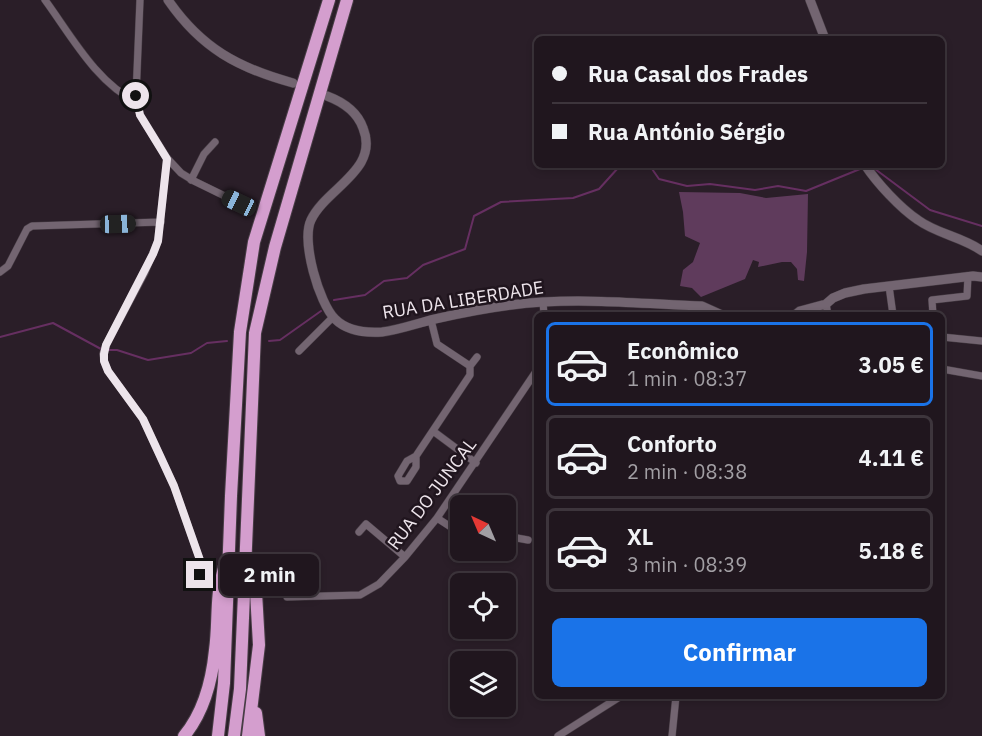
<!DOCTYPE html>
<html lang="pt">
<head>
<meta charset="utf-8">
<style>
  body { margin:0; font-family:"IBM Plex Sans",sans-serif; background:#281f27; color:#f1f3f6; height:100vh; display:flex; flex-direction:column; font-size:22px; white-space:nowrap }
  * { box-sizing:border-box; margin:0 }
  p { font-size:20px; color:#a29fa4 }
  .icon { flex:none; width:33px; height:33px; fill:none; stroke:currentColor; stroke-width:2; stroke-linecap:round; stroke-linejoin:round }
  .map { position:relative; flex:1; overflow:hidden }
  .side { position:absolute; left:534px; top:312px; width:411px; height:387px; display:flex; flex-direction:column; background:#20161e; border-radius:9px; box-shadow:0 3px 9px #0003,0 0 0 2px #3d353c }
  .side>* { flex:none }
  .hud { position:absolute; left:534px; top:36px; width:411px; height:132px; border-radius:9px; box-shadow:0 3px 9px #0003,0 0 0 2px #3d353c; display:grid; align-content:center; height:132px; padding:0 18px; background:#20161e }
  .needle { width:39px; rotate:316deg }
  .fabs { position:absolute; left:450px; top:495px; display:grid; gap:12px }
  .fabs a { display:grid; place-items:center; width:66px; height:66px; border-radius:9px; background:#20161e; box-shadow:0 3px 9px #0003,0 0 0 2px #3d353c; font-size:30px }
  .end { position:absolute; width:27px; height:27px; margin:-14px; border:8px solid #ede4eb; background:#111; box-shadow:0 0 0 3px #111 }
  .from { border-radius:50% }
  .bubble { position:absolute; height:42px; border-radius:9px; background:#20161e; box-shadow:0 3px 9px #0003,0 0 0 2px #3d353c; font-size:20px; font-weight:700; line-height:42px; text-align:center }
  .car { position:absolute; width:18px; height:36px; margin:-18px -9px; border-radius:8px; box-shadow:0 0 4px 2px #0007; background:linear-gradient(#222 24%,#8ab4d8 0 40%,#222 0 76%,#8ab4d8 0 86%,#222 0) }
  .hud b { display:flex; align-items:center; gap:21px; height:57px; font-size:22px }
  .hud b+b { border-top:2px solid #3d353c }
  .hud i { width:15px; height:15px; background:#f1f3f6 }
  ul { padding:10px 0 0; list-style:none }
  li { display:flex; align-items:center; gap:18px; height:84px; margin:0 12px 9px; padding:0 6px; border:3px solid #3d353c; border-radius:9px }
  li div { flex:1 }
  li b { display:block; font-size:22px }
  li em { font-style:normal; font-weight:700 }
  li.on { border-color:#1a73e8 }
  li>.icon { width:54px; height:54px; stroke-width:1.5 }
  .primary-button { display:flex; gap:12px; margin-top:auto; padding:12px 18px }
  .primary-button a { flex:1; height:69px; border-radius:9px; background:#1a73e8; color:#fff; font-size:24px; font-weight:700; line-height:69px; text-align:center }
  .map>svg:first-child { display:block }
</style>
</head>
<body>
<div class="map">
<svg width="982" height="736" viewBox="0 0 982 736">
  <rect width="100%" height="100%" fill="#2a1e28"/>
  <path fill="#5f3b5c" d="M679,192L740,193L766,198L808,194L807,252L804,281L798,280L797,269L791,262H782L758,267L759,262L753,260L745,279L701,297L692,288L680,286L683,270L693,262L700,243L685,236L683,212Z"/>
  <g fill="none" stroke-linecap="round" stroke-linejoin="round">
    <path stroke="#662f61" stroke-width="2" d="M644,165L650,166L659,179L687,186L710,184L755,190L778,186L806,191L860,169
      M875,169L930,210L982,226
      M334,300L365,295L384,281L407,278L423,265L465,249L474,216L501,202L573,198L599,189L618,168L626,165
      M0,337L53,323L101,349
      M269,341L280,340L321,311
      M108,350H117L148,360L191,353L207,343L227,341"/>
    <g stroke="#473d45" stroke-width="8">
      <path id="minor" d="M45,0C70,34 97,84 137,102
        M140,0L136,96L140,115L167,158L181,173L194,181L239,203
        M167,158L158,241L145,272L106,345L103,354L104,361L108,371L143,419L174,486L200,560V575
        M191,180L204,154L215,142
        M0,272L8,266L27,229L32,226L161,222
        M889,286L893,315
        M543,302L544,315
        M826,304L828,315
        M933,315L932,300L967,296L968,276
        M431,320L437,344L470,366
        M942,337L982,341
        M299,351L333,317
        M942,369L982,376
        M433,431L476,463
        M416,456V467L407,481H400L398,476L407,461L416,456L470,375V366L477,357
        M437,518L460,533
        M359,532L366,524L405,557
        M506,536L528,540
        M287,597L360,595L379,584L405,557L437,518L537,370
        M558,736L621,696
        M672,736L676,696"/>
    </g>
    <g stroke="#473d45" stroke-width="10">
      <path id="tertiary" d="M168,0C201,48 238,68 293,83
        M810,0L825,39
        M327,96C343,102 357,111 363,128C380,170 326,188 311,220C301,241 319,303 335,319C347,331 366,333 382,332C399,330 418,323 435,319C470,311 507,304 543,302C596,299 650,304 702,306L722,315
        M865,165C877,183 900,208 918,220C937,234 963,237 982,251
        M795,315L800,311L826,304L833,298L845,293L864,289L973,276L982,277"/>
    </g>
    <g stroke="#473d45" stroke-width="14">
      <path id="motorway" d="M256,713L259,736
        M184,736C204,712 212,680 215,650C219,622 215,596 224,568
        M218,736L224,683L231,496L240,332L254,242L329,0
        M234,736L240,689L255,333L275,247L347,0
        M248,736L259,645L256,592L250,562"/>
    </g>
    <use href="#minor" stroke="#736571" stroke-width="7"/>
    <use href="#tertiary" stroke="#736571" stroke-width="9"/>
    <use href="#motorway" stroke="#d49ece" stroke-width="12"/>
  </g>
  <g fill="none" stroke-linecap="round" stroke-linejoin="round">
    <path stroke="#ede4eb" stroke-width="8" d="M136,96L140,115L167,159L158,241L153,254L106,345L104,354V361L108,371L143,419L174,486L200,560V575"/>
  </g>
  <g text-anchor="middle" stroke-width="5" stroke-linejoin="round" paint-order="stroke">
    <g font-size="18" fill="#ede4eb" stroke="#20151e">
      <text transform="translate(463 300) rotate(-9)" y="6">RUA DA LIBERDADE</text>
      <text transform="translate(432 494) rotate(-53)" y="6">RUA DO JUNCAL</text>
    </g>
  </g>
</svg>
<div class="fabs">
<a><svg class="needle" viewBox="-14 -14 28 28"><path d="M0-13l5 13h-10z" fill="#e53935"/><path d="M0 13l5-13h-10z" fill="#a29fa4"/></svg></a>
<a><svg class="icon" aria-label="locate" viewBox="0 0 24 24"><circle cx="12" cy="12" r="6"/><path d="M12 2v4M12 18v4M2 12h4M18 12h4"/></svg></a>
<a><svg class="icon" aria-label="layers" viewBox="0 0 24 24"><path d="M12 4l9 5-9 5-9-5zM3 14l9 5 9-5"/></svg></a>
</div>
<i class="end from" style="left:136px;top:96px"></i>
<i class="end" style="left:200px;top:575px"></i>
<div class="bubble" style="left:220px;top:554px;width:99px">2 min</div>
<i class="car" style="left:239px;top:203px;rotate:295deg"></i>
<i class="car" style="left:118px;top:224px;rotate:88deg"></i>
<div class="hud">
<b><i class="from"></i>Rua Casal dos Frades</b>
<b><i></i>Rua António Sérgio</b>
</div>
<section class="side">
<ul>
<li class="on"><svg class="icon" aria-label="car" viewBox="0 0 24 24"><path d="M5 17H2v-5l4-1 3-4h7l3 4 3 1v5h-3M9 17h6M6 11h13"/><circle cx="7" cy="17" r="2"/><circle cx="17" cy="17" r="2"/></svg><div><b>Econômico</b><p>1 min · 08:37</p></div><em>3.05 €</em></li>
<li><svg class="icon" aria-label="car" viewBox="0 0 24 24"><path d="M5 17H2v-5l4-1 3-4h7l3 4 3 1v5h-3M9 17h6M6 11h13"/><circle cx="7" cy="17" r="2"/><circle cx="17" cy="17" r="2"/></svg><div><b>Conforto</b><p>2 min · 08:38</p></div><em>4.11 €</em></li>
<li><svg class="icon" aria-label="car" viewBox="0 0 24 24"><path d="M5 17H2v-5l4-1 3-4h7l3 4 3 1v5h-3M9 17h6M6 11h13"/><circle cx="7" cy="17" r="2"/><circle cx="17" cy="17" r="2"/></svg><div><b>XL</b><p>3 min · 08:39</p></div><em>5.18 €</em></li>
</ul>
<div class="primary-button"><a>Confirmar</a></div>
</section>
</div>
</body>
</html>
